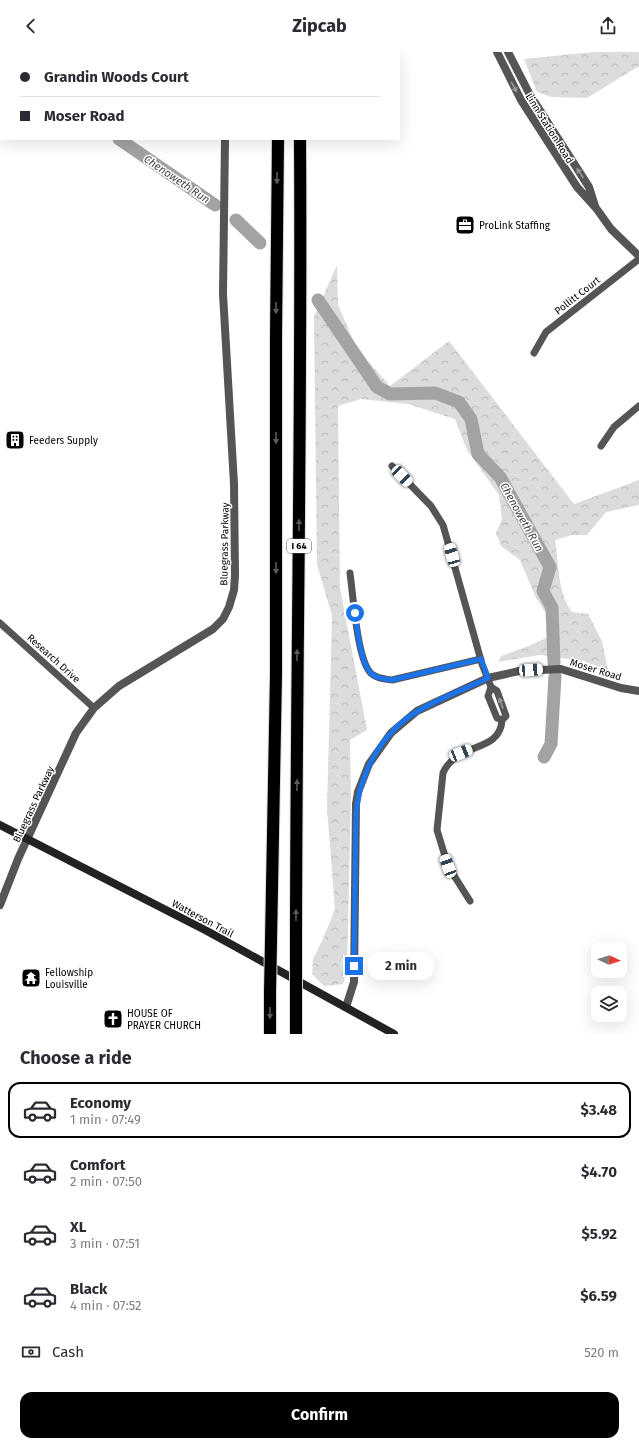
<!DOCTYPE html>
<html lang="en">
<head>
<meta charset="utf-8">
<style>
  body { margin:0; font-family:"Fira Sans",sans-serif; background:#f2f2f3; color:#2b2b33; height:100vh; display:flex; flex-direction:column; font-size:15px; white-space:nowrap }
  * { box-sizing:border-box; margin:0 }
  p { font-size:13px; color:#7c7c81 }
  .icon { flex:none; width:22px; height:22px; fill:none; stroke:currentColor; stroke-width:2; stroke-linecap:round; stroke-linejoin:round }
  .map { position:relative; height:982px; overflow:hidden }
  .panel { display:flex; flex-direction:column; background:#fff; flex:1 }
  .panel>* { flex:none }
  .guide { position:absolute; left:0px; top:0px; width:400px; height:88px; box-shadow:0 4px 16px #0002; display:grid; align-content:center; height:88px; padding:0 20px; background:#fff }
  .needle { width:26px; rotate:94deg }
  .fabs { position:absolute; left:591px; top:890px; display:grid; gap:8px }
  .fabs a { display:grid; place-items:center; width:36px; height:36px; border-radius:8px; background:#fff; box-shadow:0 4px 16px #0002; font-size:20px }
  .end { position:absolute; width:18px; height:18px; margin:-9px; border:5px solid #1a73e8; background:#fff; box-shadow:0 0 0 2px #fff }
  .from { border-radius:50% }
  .bubble { position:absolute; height:28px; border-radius:12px; background:#fff; box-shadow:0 4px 16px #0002; font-size:13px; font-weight:700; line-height:28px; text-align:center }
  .car { position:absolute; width:12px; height:24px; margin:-12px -6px; border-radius:5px; box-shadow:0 0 3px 1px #0007; background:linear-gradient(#fff 24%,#345 0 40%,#fff 0 76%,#345 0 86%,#fff 0) }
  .guide b { display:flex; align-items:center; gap:14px; height:38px; font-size:15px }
  .guide b+b { border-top:1px solid #e1e1e2 }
  .guide i { width:10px; height:10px; background:#2b2b33 }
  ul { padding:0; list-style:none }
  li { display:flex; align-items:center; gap:12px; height:56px; margin:0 8px 6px; padding:0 12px; border:2px solid transparent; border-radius:12px }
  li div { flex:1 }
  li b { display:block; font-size:15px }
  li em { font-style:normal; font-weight:700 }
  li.selected { border-color:#000 }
  li>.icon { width:36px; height:36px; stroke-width:1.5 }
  h2 { padding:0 20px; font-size:18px; line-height:48px }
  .pay { display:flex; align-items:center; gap:10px; height:44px; padding:0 20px; font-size:15px }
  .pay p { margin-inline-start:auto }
  .cta { display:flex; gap:8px; margin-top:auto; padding:8px 20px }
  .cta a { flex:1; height:46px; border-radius:12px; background:#000; color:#fff; font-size:16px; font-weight:700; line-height:46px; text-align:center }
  header { display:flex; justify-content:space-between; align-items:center; height:52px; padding:0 20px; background:#fff; font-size:18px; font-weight:700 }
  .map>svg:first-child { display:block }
</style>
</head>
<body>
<header><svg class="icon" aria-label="back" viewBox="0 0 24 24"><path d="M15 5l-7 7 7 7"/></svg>Zipcab<svg class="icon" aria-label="share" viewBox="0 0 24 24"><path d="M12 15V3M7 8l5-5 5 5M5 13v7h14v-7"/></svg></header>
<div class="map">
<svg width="639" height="982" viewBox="0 0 639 982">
  <defs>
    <pattern id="forest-crowns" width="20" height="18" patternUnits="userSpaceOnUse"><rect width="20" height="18" fill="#dcdcdc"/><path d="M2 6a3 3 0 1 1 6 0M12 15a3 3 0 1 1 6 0" fill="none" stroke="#bbb"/></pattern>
  </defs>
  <rect width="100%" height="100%" fill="#fff"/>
  <path fill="url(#forest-crowns)" d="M593,0H639V14L587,46L551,45L537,40L524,7Z
    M337,213L338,253L357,297L390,334L449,289L574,452L639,428V453L606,460L587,483H572L555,488C559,511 557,540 572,560L588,562L602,589L608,618L583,609L540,603L498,610L501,604L531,593L548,585V565L536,546L520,508L501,494L496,481L502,467L499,443L467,398L455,367L408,352L361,347L338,354L340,536L367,678L350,688L351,742L347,920L343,932L324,934L312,922L313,907L323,887L335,857L327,757L332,563L317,513L314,265Z"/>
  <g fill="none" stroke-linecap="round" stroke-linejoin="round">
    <path stroke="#a3a3a3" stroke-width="13" d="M0,5H1
      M119,87L215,153
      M236,168L260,191
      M318,248L377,335L390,342L435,341L459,350L471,367L478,402L500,425L550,515L543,539L552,556L554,611
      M544,705L551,692L555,624"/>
    <g stroke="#dbdbdb" stroke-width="14">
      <path id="motorway" d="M279,0V1
        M299,0V1
        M271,889L276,622V285L278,87
        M296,902C296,630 302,359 300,87
        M270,940V982
        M296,982V953"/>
    </g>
    <path stroke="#555" stroke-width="7" d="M534,301L546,280L639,207
      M601,394L614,375L639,354
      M392,414L431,454L443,473L482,612L491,635L497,639L506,664L502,668C500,702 457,689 443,721L437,778L448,814L470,849
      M350,521C353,543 357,603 369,619C374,626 384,627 392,628L481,607
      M0,571L94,656
      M491,635L488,644L497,666L502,668"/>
    <path stroke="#555" stroke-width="8" d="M497,0L521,48L577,135L596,156L611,177L639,204
      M508,0L530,43L589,135L595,154
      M231,1V0
      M0,853L18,807L76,681L94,656L119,634L213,577L223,567L229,555L234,538L235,523L234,432L223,242L225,87
      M346,955L354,930L356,752L358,740L369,712L391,681L417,659L488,626L519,619L561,617L621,636L639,639"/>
    <path stroke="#222" stroke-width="8" d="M0,773L207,879L394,982"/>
    <use href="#motorway" stroke="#000" stroke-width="12"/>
    <g stroke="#dbdbdb" stroke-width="14" stroke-linecap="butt">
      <path id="motorway-bridge" d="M270,940L271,889
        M296,953V902"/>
    </g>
    <use href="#motorway-bridge" stroke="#000" stroke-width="12"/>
  </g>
  <defs><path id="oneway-solid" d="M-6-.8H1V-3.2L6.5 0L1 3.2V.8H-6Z"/></defs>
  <g fill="#999">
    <use href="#oneway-solid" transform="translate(514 35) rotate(62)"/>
    <use href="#oneway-solid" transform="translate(580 121) rotate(-124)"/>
    <use href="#oneway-solid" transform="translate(501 651) rotate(-110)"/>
  </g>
  <g fill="#595959">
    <use href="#oneway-solid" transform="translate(277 126) rotate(91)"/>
    <use href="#oneway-solid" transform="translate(276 256) rotate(91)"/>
    <use href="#oneway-solid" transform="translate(276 386) rotate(90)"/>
    <use href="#oneway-solid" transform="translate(299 473) rotate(-89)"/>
    <use href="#oneway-solid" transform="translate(276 516) rotate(90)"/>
    <use href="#oneway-solid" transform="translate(297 603) rotate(-90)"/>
    <use href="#oneway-solid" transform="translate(297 733) rotate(-89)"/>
    <use href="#oneway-solid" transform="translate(296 863) rotate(-90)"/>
    <use href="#oneway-solid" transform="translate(270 961) rotate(90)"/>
  </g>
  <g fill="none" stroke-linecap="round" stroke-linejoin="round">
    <path stroke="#1a73e8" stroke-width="5" d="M354,914L356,761C360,720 382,680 418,659C440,646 465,637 488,626L481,607L392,628C384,627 374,626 369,619C360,607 357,575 355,561"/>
  </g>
  <defs>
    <g id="office-square" transform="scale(1)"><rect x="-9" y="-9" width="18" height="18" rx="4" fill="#000" stroke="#fff"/><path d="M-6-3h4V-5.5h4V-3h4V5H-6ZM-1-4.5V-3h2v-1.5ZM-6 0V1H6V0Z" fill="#fff"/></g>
    <g id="building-square" transform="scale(1)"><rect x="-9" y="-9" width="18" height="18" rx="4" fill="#000" stroke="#fff"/><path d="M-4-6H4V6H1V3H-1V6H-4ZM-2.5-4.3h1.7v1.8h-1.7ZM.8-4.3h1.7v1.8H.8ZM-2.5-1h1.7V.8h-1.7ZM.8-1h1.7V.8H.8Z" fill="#fff"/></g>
    <g id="temple-square" transform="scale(1)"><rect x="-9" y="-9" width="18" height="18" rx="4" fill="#000" stroke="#fff"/><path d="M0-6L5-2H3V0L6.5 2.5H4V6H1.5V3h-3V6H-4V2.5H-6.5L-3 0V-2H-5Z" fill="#fff"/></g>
    <g id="church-square" transform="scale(1)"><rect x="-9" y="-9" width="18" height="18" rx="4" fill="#000" stroke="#fff"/><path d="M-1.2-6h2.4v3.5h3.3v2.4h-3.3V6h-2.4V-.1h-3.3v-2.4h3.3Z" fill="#fff"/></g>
  </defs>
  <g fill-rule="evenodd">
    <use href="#office-square" x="465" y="173"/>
    <use href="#building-square" x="15" y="388"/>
    <use href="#temple-square" x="31" y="926"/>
    <use href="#church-square" x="113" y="967"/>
  </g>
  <g text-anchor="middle" stroke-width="3" stroke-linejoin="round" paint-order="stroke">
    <rect fill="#fff" stroke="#4c4c4c" stroke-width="1" x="287" y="487" width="24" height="14" rx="3"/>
    <g font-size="9" font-weight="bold" fill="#000">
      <text x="299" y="497">I 64</text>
    </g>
    <g font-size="10" fill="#000" stroke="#fff">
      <text transform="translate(550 76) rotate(58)" y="4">Linn Station Road</text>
      <text transform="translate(577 243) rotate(-38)" y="4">Pollitt Court</text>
      <text transform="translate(224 492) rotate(-89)" y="4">Bluegrass Parkway</text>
      <text transform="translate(54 606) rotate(42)" y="4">Research Drive</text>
      <text transform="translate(596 617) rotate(17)" y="4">Moser Road</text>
      <text transform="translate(33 752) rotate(-65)" y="4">Bluegrass Parkway</text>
      <text transform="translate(203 866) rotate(28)" y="4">Watterson Trail</text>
    </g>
    <g font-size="10" fill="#000" stroke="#fff" text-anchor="start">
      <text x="479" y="177">ProLink Staffing</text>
      <text x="29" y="392">Feeders Supply</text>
      <text x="45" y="924">Fellowship<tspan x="45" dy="12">Louisville</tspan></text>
      <text x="127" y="965">HOUSE OF<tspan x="127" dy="12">PRAYER CHURCH</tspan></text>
    </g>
    <g font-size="11" font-style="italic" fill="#444" stroke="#fff">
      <text transform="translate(177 127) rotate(34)" y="4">Chenoweth Run</text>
      <text transform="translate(522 465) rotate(61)" y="4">Chenoweth Run</text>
    </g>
  </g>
</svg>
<div class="fabs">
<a><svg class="needle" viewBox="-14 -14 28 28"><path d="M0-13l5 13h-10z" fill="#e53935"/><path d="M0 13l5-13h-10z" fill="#7c7c81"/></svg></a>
<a><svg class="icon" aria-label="layers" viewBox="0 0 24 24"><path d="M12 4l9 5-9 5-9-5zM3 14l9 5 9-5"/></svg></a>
</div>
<i class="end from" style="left:355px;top:561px"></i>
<i class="end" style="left:354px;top:914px"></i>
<div class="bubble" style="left:368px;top:900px;width:66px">2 min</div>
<i class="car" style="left:402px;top:424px;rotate:136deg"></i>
<i class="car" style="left:452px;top:503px;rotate:344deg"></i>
<i class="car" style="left:531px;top:618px;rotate:86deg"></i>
<i class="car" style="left:461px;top:701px;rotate:68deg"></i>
<i class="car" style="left:448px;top:814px;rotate:340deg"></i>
<div class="guide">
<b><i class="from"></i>Grandin Woods Court</b>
<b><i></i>Moser Road</b>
</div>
</div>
<section class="panel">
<h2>Choose a ride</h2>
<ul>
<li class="selected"><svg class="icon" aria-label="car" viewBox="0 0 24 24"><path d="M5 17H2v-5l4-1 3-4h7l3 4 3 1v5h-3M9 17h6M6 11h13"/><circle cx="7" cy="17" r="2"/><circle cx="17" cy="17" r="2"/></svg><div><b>Economy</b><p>1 min · 07:49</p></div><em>$3.48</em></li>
<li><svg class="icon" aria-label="car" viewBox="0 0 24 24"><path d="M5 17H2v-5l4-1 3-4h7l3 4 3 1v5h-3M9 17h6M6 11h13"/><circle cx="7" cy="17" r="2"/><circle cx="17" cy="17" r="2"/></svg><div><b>Comfort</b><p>2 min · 07:50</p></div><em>$4.70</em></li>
<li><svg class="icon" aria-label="car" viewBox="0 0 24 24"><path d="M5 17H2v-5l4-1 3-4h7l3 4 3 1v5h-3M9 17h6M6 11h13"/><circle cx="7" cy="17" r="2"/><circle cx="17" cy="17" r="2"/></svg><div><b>XL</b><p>3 min · 07:51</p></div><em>$5.92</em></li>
<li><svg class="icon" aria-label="car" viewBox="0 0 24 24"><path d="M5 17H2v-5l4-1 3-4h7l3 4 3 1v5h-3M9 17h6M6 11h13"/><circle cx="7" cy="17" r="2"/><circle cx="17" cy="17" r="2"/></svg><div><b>Black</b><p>4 min · 07:52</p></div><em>$6.59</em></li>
</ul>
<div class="pay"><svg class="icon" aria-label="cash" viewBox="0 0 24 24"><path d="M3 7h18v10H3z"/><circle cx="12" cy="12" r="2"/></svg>Cash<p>520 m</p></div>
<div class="cta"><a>Confirm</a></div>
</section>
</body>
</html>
